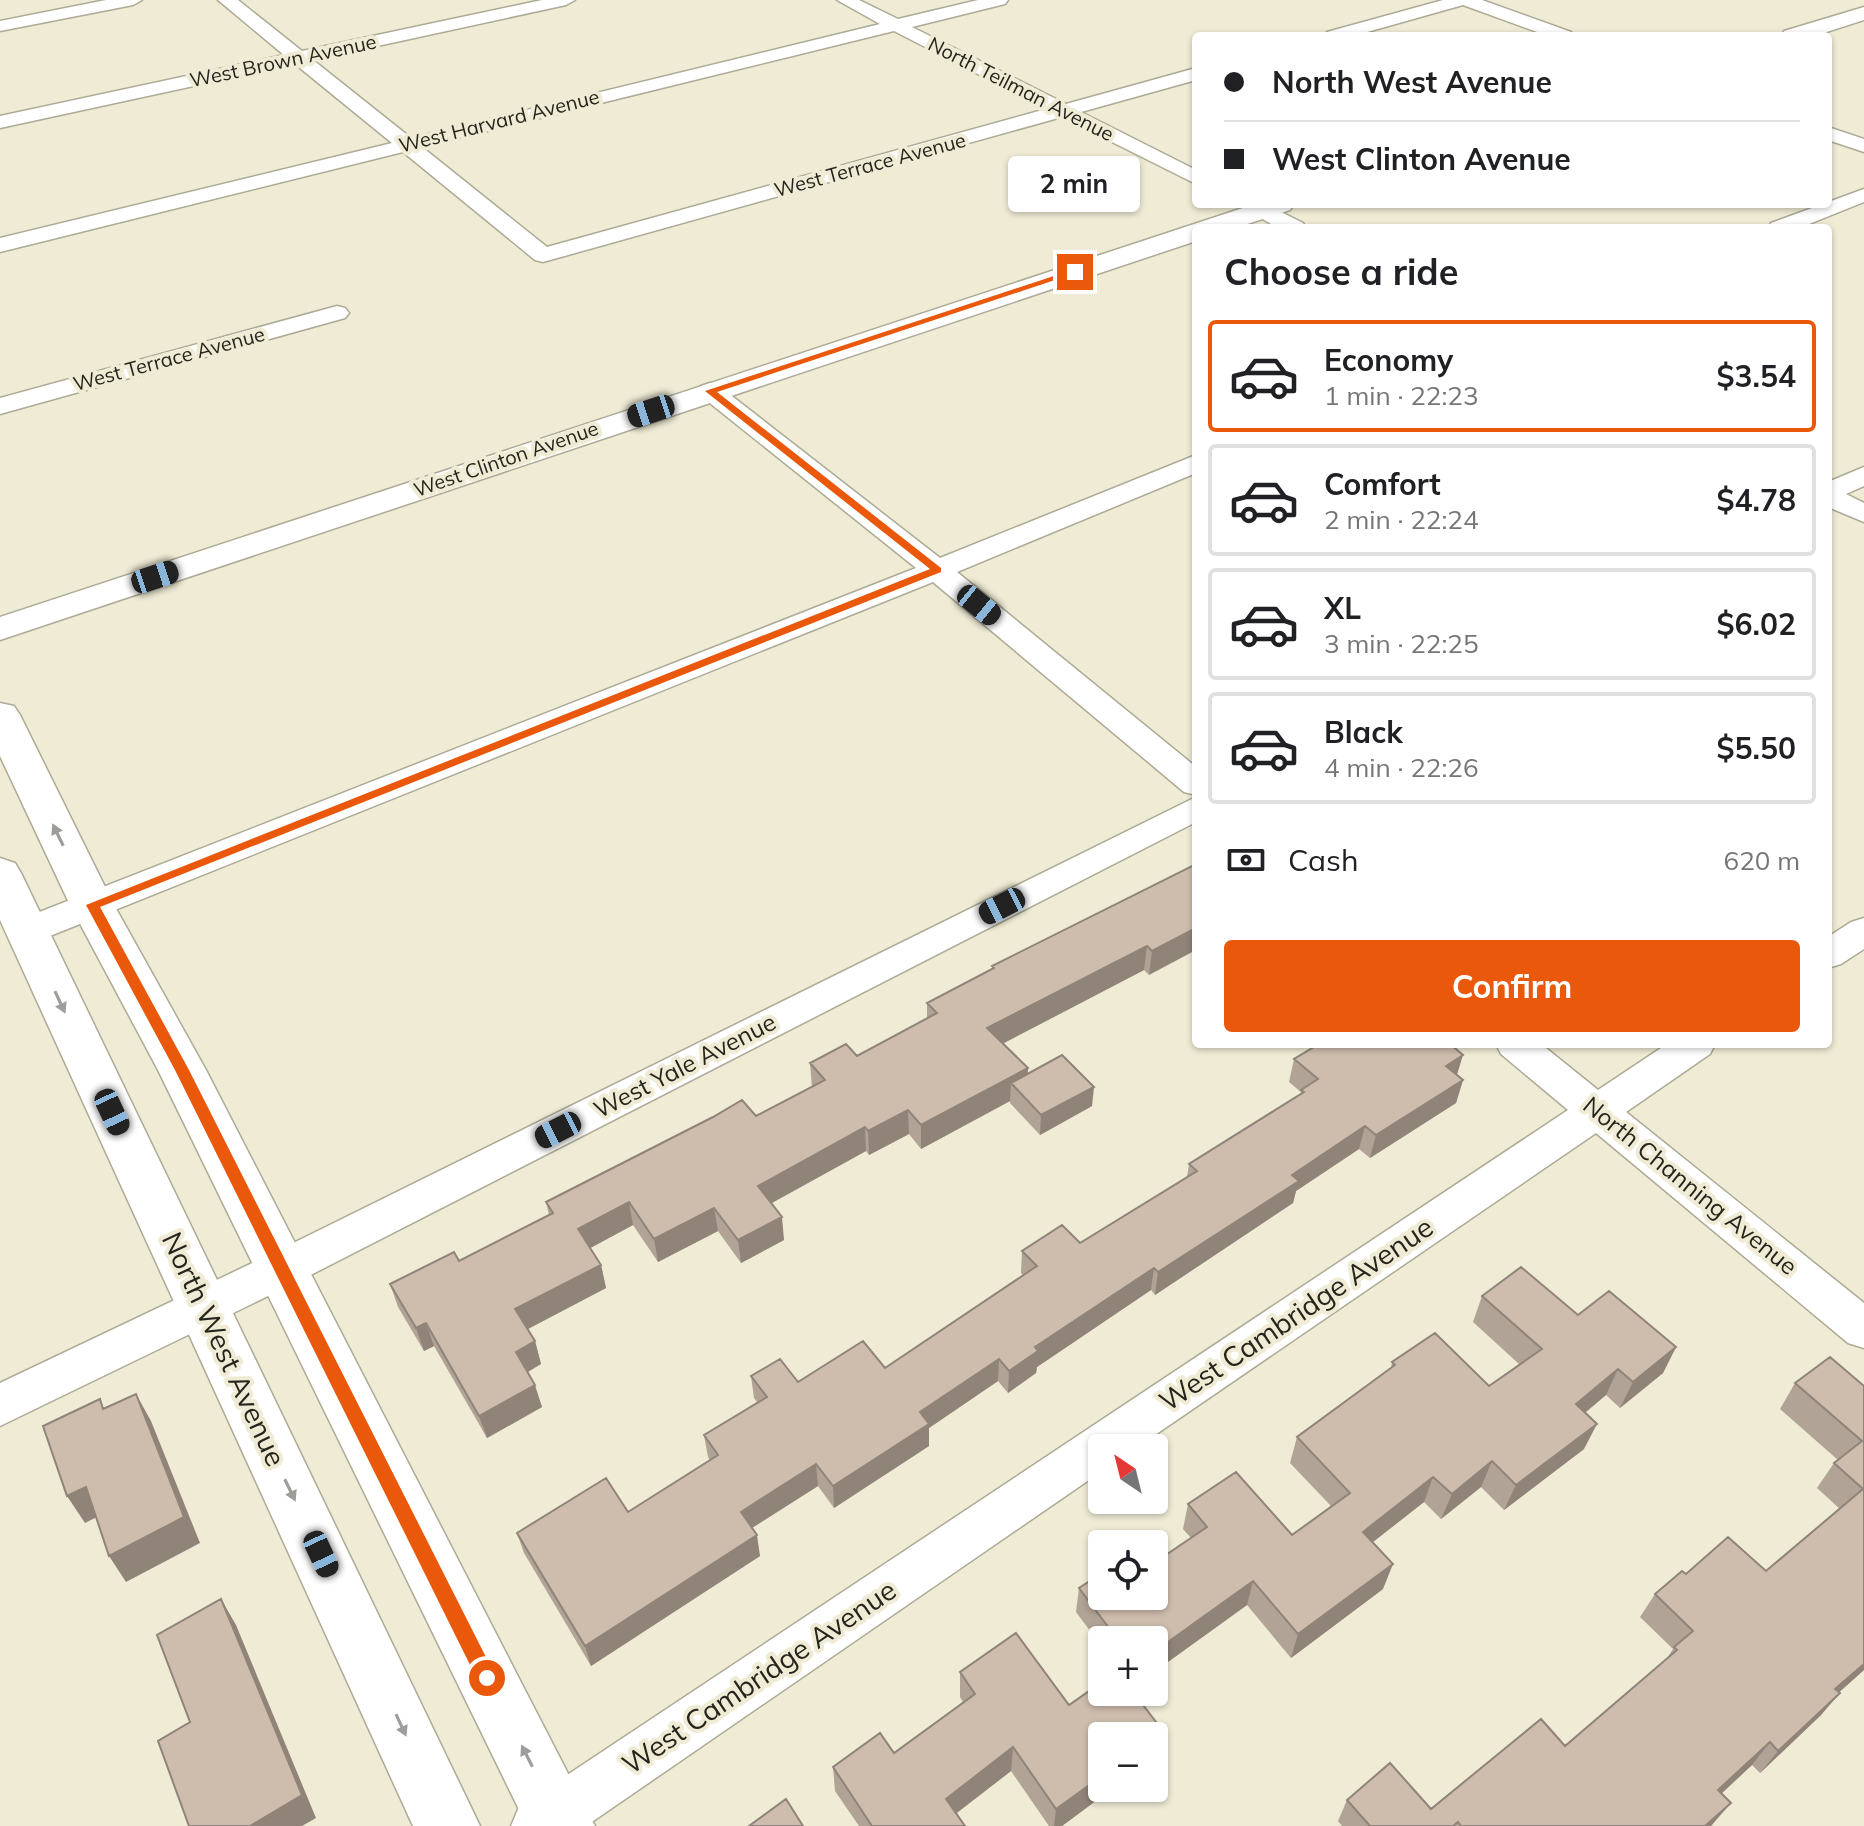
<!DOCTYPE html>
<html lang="en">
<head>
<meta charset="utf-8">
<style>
  body { margin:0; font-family:Mulish,sans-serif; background:#f2f2f2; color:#202124; height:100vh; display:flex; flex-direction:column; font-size:30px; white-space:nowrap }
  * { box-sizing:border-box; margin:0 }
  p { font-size:26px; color:#757577 }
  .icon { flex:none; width:44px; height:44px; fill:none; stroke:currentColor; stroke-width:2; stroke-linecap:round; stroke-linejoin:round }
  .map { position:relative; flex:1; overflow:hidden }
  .sheet { position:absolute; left:1192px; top:224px; width:640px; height:824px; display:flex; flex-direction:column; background:#fff; border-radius:8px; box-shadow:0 2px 6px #0004 }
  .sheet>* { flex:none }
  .guide { position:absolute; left:1192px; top:32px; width:640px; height:176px; border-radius:8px; box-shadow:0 2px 6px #0004; display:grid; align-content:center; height:176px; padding:0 32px; background:#fff }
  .needle { width:52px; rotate:325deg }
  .tools { position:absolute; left:1088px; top:1434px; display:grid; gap:16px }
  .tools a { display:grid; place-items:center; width:80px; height:80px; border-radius:8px; background:#fff; box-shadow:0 2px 6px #0004; font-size:40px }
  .end { position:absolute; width:36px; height:36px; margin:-18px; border:10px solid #ea580c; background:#fff; box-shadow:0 0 0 4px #fff }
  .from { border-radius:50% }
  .bubble { position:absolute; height:56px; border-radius:8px; background:#fff; box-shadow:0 2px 6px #0004; font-size:26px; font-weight:700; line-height:56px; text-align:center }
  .car { position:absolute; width:24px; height:48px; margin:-24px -12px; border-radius:10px; box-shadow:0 0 6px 2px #0007; background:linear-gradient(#222 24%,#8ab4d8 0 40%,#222 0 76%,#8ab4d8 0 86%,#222 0) }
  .guide b { display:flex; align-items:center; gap:28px; height:76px; font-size:30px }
  .guide b+b { border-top:2px solid #e0e0e0 }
  .guide i { width:20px; height:20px; background:#202124 }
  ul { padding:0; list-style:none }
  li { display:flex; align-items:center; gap:24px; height:112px; margin:0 16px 12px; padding:0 16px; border:4px solid #e0e0e0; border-radius:8px }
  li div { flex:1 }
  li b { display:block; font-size:30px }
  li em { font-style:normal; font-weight:700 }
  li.active { border-color:#ea580c }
  li>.icon { width:72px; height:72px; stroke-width:1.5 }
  h2 { padding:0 32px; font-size:36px; line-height:96px }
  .pay { display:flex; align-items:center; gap:20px; height:88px; padding:0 32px; font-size:30px }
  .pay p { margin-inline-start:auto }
  .cta { display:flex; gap:16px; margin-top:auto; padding:16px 32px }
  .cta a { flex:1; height:92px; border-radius:8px; background:#ea580c; color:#fff; font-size:32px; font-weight:700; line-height:92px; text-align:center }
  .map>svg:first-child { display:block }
</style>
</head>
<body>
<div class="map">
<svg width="1864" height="1826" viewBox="0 0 1864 1826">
  <rect width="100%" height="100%" fill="#efebd5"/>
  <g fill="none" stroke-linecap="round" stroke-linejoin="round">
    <g stroke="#adaa95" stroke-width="3">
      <path id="minor" d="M106,0H142L133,5L0,31V21Z
        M218,0H238L302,51L542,0H575L566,5L313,60L411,138L880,24L837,0H859L898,19L978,0H1008L1005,4L912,27L1066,104L1196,68V80L1081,112L1196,170V184L1062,117L543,262L535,260L403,152L0,252V238L392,143L295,64L0,128V116L284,55ZM894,31L1046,109L547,247L422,147Z
        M1443,0H1482L1571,32L1574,36H1548L1463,5L1353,36H1324L1327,32Z
        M1828,127L1864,139V152L1828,140Z
        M1864,189V202L1799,228H1768L1771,223Z
        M1237,204H1265L1303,223L1306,228H1278Z
        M337,306L345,308L349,313L345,318L0,414V398Z
        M710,383L719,386L940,558L1196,455V473L957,572L1196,767V795L1184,792L933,582L40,940L27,944L14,940L9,931L14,922L916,568L701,396L697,391L701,386Z
        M1864,467V486L1846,494L1864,503V522L1828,507V482Z
        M1196,797V822L295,1283L0,1426V1383L265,1257Z
        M1864,918V949L1841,964L1828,968V937L1851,922Z
        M1496,1044H1541L1598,1090L1667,1044H1715L1710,1054L1626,1112L1864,1303V1348L1848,1343L1596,1133L1136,1448H1102V1471L586,1826H511L519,1807L1568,1110L1501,1054Z"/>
    </g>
    <g stroke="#adaa95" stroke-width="3">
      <path id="secondary" d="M1864,7V20L1814,36H1781L1784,31Z
        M1255,204H1294L1290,210L1235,228H1196V241L0,640V617Z
        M0,703L14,706L20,715L114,905L206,1070L595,1826H527L158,1070L70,905L0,756Z
        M0,858L15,863L21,873L480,1826H413L0,920Z"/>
    </g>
    <use href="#minor" fill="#fff" fill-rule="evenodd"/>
    <use href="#secondary" fill="#fff" fill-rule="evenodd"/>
  </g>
  <path fill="#b1a395" d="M1196,864L1149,975L1144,970L1003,1043L1028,1068V1074L1092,1106L1040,1135L1010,1103V1101L921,1149L909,1134L869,1155L866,1151L771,1203L784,1240L741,1263L718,1231L658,1262L633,1225L590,1248L601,1265L606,1288L528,1329L535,1341L541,1364L528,1372L542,1407L487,1438L434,1346L424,1351L398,1307L390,1284L459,1261L549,1215L546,1202L756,1116L812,1087L810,1063L857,1056L927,1018V1003L992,969V966Z
    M1294,1059L1457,1075L1463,1080L1456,1103L1370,1158L1359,1149L1296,1191L1293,1203L1155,1295L1151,1290L1037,1367L1036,1373L1008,1393L998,1381L929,1428V1446L834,1508L818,1486L752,1528L760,1556L591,1666L524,1553L517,1533L628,1512L710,1460L708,1457L704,1435L757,1402L754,1398L751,1376L798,1382L885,1368L1023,1275L1021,1273L1022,1251L1080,1243L1187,1177L1189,1164L1300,1094L1301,1092L1289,1082Z
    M1482,1296L1578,1315L1676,1347L1663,1373L1620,1408L1606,1395L1585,1413L1584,1449L1504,1510L1481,1487L1441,1519L1424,1502L1373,1542L1383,1589L1291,1658L1247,1605L1154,1672V1640H1102V1647L1076,1612L1079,1588L1154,1596L1191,1538L1183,1529L1188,1504L1292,1535L1331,1506L1290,1463L1297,1437L1391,1368L1392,1362L1489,1386L1519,1364L1473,1322Z
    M1795,1383L1864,1386V1670L1839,1692L1821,1715L1760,1773L1752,1765L1721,1793L1713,1824L1711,1826H1342L1338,1821L1347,1800L1431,1809L1565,1746L1666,1660L1673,1649L1640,1617L1655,1594L1686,1574L1766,1571L1840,1509L1817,1488L1834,1463L1838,1460L1780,1409Z
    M960,1672L1069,1705L1158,1755L1062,1826H1049L1011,1771L957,1813L965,1826H859L835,1791L833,1767L894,1753L963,1702L960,1697Z"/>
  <path fill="#908479" d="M1196,928V950L1149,975L1152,951Z
    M1147,946L1144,970L987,1052V1028Z
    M1463,1055L1456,1078L1446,1066Z
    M1028,1068L1027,1092L1011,1083L1010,1101L921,1149V1125Z
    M1463,1080L1456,1103L1370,1158L1376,1135Z
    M1094,1087L1092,1106L1040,1135L1041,1115Z
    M908,1110L909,1134L869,1155L868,1131Z
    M1365,1126L1359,1149L1296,1191L1293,1203L1155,1295L1158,1272L1292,1175Z
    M865,1127L866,1151L761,1209L758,1186Z
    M629,1202L633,1225L583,1252L578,1229Z
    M714,1208L718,1231L658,1262L654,1239Z
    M782,1217L784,1240L741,1263L738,1240Z
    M601,1265L606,1288L522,1332L515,1309Z
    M1154,1268L1151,1290L1037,1367L1036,1373L1008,1393L1009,1371L1035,1347Z
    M426,1323L434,1346L424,1351L416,1328Z
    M535,1341L541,1364L522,1375L516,1352Z
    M1676,1347L1663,1373L1620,1408L1633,1382Z
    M999,1359L998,1381L929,1428V1446L834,1508L833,1486L920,1412Z
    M1618,1369L1606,1395L1564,1430L1576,1404Z
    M535,1385L542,1407L487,1438L479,1416Z
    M136,1394L151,1421L200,1543L126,1582L109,1556Z
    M1597,1424L1584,1449L1504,1510L1516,1485Z
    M1492,1461L1481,1487L1441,1519L1452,1494Z
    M816,1464L818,1486L744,1533L741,1512Z
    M1433,1477L1424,1502L1355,1556L1363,1532Z
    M86,1487L103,1514L85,1523L67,1496Z
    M757,1535L760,1556L591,1666L585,1646Z
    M1393,1564L1383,1589L1291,1658L1298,1634Z
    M1253,1581L1247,1605L1154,1672V1652Z
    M221,1599L236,1625L316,1818L302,1826H250Z
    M1864,1664V1670L1817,1712L1835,1689Z
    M1840,1693L1821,1715L1760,1773L1778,1751Z
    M1163,1731L1158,1755L1154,1757V1737Z
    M1770,1742L1752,1765L1702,1812L1718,1790Z
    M1013,1747L1011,1771L946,1821V1799Z
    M1102,1776V1788H1113L1062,1826H1054L1056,1809Z
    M1731,1803L1711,1826H1705Z"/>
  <path fill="#cebdad" stroke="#908479" stroke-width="2" d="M1196,864V928L1152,951L1147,946L987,1028L1028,1068L921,1125L908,1110L868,1131L865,1127L758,1186L782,1217L738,1240L714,1208L654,1239L629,1202L578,1229L601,1265L515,1309L535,1341L516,1352L535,1385L479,1416L426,1323L416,1328L390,1284L454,1252L459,1261L553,1213L546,1202L713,1117L742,1100L756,1116L825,1080L810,1063L846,1044L857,1056L937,1013L927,1003L994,968L992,966Z
    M1319,1044H1450L1463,1055L1446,1066L1463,1080L1376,1135L1365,1126L1292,1175L1299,1181L1158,1272L1154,1268L1035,1347L1038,1351L1009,1371L999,1359L920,1412L929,1424L833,1486L816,1464L741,1512L757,1535L585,1646L517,1533L606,1478L628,1512L718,1455L704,1435L767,1397L751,1376L780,1359L798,1382L863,1341L885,1368L1037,1266L1022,1251L1062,1225L1080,1243L1197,1171L1189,1164L1304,1092L1301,1090L1318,1079L1294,1059Z
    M1062,1055L1094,1087L1041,1115L1011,1083Z
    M1521,1267L1578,1315L1609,1291L1676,1347L1633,1382L1618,1369L1576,1404L1597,1424L1516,1485L1492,1461L1452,1494L1433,1477L1363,1532L1393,1564L1298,1634L1253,1581L1154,1652V1640H1118L1079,1588L1102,1573V1596H1154V1563L1207,1527L1188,1504L1236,1472L1292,1535L1350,1493L1297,1437L1395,1365L1392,1362L1435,1333L1489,1386L1542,1349L1482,1296Z
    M1830,1357L1864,1386V1664L1835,1689L1840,1693L1778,1751L1770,1742L1718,1790L1731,1803L1705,1826H1461L1458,1822L1453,1826H1370L1347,1800L1390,1763L1431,1809L1541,1719L1565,1746L1677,1650L1674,1647L1693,1631L1655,1594L1682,1571L1686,1574L1728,1537L1766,1571L1863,1489L1834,1463L1862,1441L1795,1383Z
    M136,1394L184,1517L109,1556L86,1487L67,1496L43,1426L100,1399L103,1409Z
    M221,1599L302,1795L250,1826H189L158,1741L190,1722L157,1635Z
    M1016,1633L1069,1705L1102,1682V1692H1133L1163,1731L1154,1737V1736H1102V1776L1056,1809L1013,1747L946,1799L965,1826H872L833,1767L880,1733L894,1753L975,1694L960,1672Z
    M786,1799L803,1826H749Z"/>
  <defs><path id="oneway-solid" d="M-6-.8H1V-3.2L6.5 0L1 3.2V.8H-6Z" transform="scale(2)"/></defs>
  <g fill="#9d9d99">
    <use href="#oneway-solid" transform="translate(58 835) rotate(-116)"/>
    <use href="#oneway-solid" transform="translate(60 1002) rotate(65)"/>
    <use href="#oneway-solid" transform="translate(290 1490) rotate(64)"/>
    <use href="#oneway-solid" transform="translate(401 1725) rotate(65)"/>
    <use href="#oneway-solid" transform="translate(527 1756) rotate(-117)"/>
  </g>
  <path fill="#ea580c" d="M1072,270L1079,272L717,392L941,568V572L100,907L189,1070L493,1671L496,1678L493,1685L487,1687L480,1685L175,1070L86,905L930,569L705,391Z"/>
  <g text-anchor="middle" stroke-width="8" stroke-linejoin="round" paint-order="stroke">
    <g font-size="20" fill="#26251d" stroke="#efebd5">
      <text transform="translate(283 61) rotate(-12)" y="7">West Brown Avenue</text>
      <text transform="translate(1021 89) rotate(27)" y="7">North Teilman Avenue</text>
      <text transform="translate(499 121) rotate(-14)" y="7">West Harvard Avenue</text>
      <text transform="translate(870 165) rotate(-15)" y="7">West Terrace Avenue</text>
      <text transform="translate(169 359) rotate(-15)" y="7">West Terrace Avenue</text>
      <text transform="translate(506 459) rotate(-19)" y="7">West Clinton Avenue</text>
    </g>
    <g font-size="24" fill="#26251d" stroke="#efebd5">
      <text transform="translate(685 1066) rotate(-27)" y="8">West Yale Avenue</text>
      <text transform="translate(1690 1186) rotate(39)" y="8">North Channing Avenue</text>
    </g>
    <g font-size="28" fill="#26251d" stroke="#efebd5">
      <text transform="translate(1296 1314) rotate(-34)" y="10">West Cambridge Avenue</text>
      <text transform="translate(224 1349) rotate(65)" y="10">North West Avenue</text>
      <text transform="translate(759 1677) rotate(-34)" y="10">West Cambridge Avenue</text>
    </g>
  </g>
</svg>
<div class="tools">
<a><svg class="needle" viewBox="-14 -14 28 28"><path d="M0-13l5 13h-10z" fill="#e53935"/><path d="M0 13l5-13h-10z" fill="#757577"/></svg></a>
<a><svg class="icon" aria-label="locate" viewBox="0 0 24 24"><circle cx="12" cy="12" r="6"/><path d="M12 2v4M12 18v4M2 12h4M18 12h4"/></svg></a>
<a>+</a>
<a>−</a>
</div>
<i class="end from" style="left:487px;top:1678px"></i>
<i class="end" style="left:1075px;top:272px"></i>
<div class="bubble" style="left:1008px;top:156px;width:132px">2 min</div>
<i class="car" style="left:651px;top:411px;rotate:252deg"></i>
<i class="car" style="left:155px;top:577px;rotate:72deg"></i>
<i class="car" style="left:979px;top:605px;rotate:129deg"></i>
<i class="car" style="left:1002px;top:906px;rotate:243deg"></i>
<i class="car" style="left:112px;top:1112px;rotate:155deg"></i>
<i class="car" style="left:558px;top:1130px;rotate:243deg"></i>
<i class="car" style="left:321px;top:1554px;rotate:155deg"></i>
<div class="guide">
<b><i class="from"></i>North West Avenue</b>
<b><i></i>West Clinton Avenue</b>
</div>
<section class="sheet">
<h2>Choose a ride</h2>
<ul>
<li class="active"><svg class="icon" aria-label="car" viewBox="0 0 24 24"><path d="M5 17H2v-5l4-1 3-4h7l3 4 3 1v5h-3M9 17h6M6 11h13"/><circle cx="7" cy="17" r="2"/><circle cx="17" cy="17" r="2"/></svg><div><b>Economy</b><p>1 min · 22:23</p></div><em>$3.54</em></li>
<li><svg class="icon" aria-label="car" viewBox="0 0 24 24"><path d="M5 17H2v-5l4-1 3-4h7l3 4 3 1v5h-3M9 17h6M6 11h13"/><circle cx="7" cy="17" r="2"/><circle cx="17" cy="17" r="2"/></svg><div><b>Comfort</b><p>2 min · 22:24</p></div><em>$4.78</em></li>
<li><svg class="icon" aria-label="car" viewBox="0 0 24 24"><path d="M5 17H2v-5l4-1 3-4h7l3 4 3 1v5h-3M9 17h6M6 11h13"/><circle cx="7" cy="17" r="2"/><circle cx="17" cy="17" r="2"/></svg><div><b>XL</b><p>3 min · 22:25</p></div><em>$6.02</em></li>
<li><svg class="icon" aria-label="car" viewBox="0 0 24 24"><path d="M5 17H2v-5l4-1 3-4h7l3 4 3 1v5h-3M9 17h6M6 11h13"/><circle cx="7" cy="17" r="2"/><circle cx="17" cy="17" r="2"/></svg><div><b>Black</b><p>4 min · 22:26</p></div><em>$5.50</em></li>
</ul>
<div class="pay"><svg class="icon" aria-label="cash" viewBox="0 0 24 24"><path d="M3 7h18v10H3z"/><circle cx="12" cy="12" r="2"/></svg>Cash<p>620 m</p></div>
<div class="cta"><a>Confirm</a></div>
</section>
</div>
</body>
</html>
